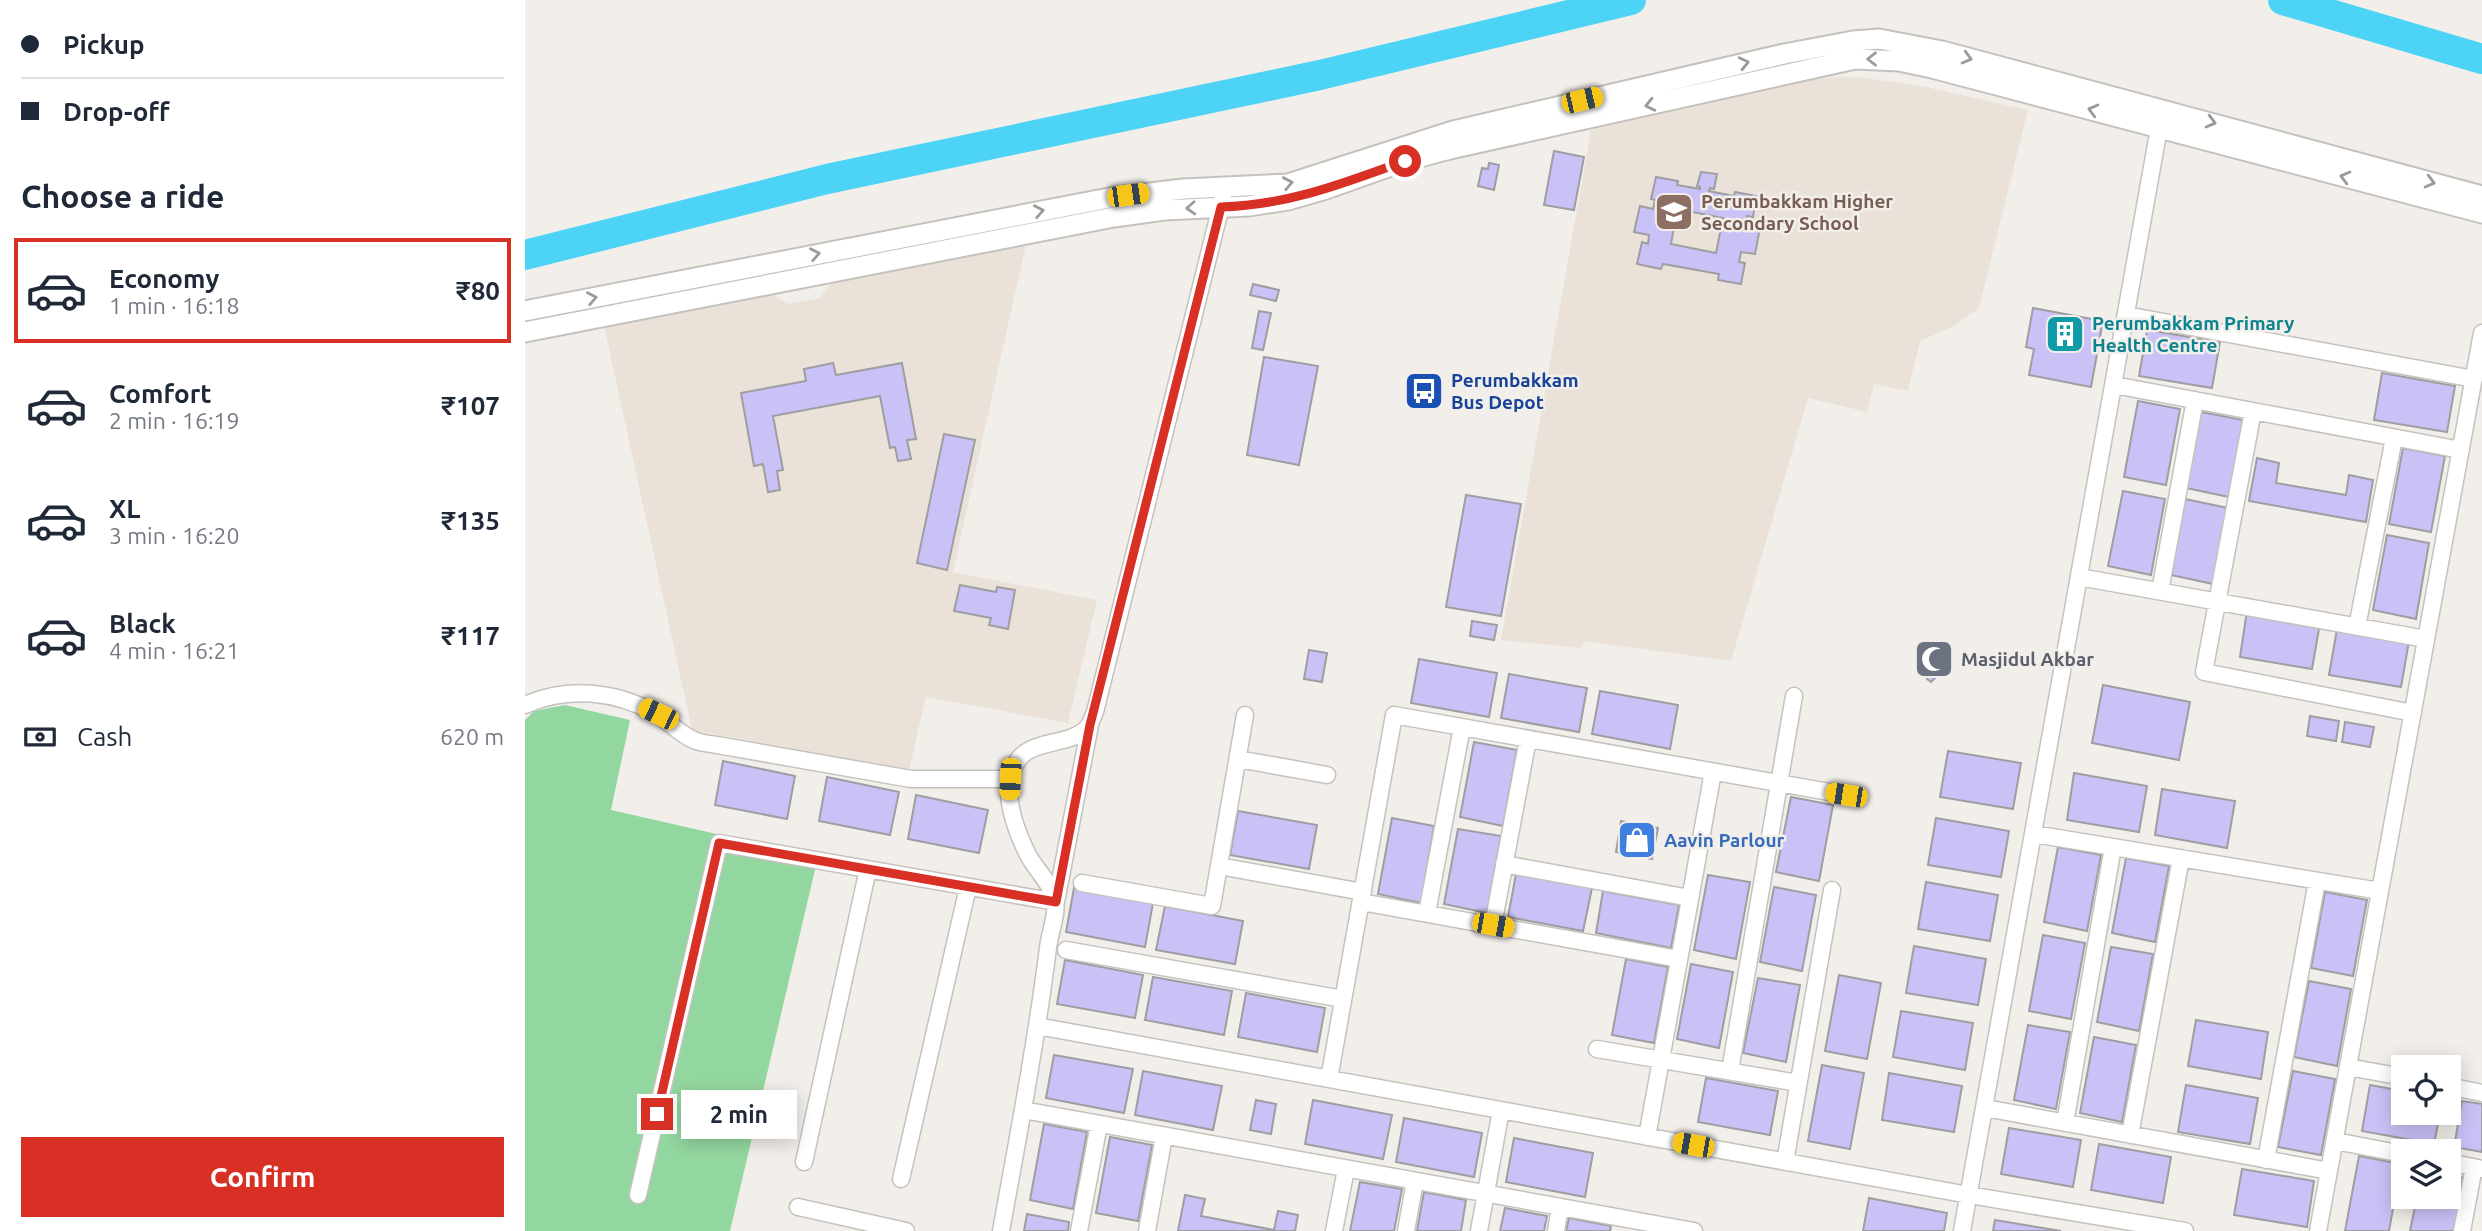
<!DOCTYPE html>
<html lang="en">
<head>
<meta charset="utf-8">
<style>
  body { margin:0; font-family:Ubuntu,sans-serif; background:#f2f2f3; color:#1f2937; height:100vh; display:flex; flex-direction:column; font-size:26px; white-space:nowrap }
  * { box-sizing:border-box; margin:0 }
  p { font-size:23px; color:#747a83 }
  .icon { flex:none; width:38px; height:38px; fill:none; stroke:currentColor; stroke-width:2; stroke-linecap:round; stroke-linejoin:round }
  .map { position:relative; flex:1; overflow:hidden }
  .side { display:flex; flex-direction:column; background:#fff; width:525px }
  .side>* { flex:none }
  .top-card { display:grid; align-content:center; height:154px; padding:0 21px; background:#fff }
  .fabs { position:absolute; left:1866px; top:1055px; display:grid; gap:14px }
  .fabs a { display:grid; place-items:center; width:70px; height:70px; border-radius:0px; background:#fff; box-shadow:0 4px 18px #0003; font-size:35px }
  .end { position:absolute; width:32px; height:32px; margin:-16px; border:9px solid #d93025; background:#fff; box-shadow:0 0 0 4px #fff }
  .from { border-radius:50% }
  .bubble { position:absolute; height:49px; border-radius:0px; background:#fff; box-shadow:0 4px 18px #0003; font-size:23px; font-weight:600; line-height:49px; text-align:center }
  .car { position:absolute; width:21px; height:42px; margin:-21px -10px; border-radius:9px; box-shadow:0 0 5px 2px #0007; background:linear-gradient(#f5c518 24%,#345 0 40%,#f5c518 0 76%,#345 0 86%,#f5c518 0) }
  .top-card b { display:flex; align-items:center; gap:24px; height:66px; font-size:26px }
  .top-card b+b { border-top:2px solid #e0e1e3 }
  .top-card i { width:18px; height:18px; background:#1f2937 }
  ul { padding:0; list-style:none }
  li { display:flex; align-items:center; gap:21px; height:105px; margin:0 14px 10px; padding:0 7px; border:4px solid transparent; border-radius:0px }
  li div { flex:1 }
  li b { display:block; font-size:26px }
  li em { font-style:normal; font-weight:600 }
  li.on { border-color:#d93025 }
  li>.icon { width:63px; height:63px; stroke-width:1.5 }
  h2 { padding:0 21px; font-size:32px; line-height:84px }
  .pay { display:flex; align-items:center; gap:18px; height:77px; padding:0 21px; font-size:26px }
  .pay p { margin-inline-start:auto }
  .action { display:flex; gap:14px; margin-top:auto; padding:14px 21px }
  .action a { flex:1; height:80px; border-radius:0px; background:#d93025; color:#fff; font-size:28px; font-weight:600; line-height:80px; text-align:center }
  main { display:flex; flex:1; min-height:0 }
  .map>svg:first-child { display:block }
</style>
</head>
<body>
<main>
<section class="side">
<div class="top-card">
<b><i class="from"></i>Pickup</b>
<b><i></i>Drop-off</b>
</div>
<h2>Choose a ride</h2>
<ul>
<li class="on"><svg class="icon" aria-label="car" viewBox="0 0 24 24"><path d="M5 17H2v-5l4-1 3-4h7l3 4 3 1v5h-3M9 17h6M6 11h13"/><circle cx="7" cy="17" r="2"/><circle cx="17" cy="17" r="2"/></svg><div><b>Economy</b><p>1 min · 16:18</p></div><em>₹80</em></li>
<li><svg class="icon" aria-label="car" viewBox="0 0 24 24"><path d="M5 17H2v-5l4-1 3-4h7l3 4 3 1v5h-3M9 17h6M6 11h13"/><circle cx="7" cy="17" r="2"/><circle cx="17" cy="17" r="2"/></svg><div><b>Comfort</b><p>2 min · 16:19</p></div><em>₹107</em></li>
<li><svg class="icon" aria-label="car" viewBox="0 0 24 24"><path d="M5 17H2v-5l4-1 3-4h7l3 4 3 1v5h-3M9 17h6M6 11h13"/><circle cx="7" cy="17" r="2"/><circle cx="17" cy="17" r="2"/></svg><div><b>XL</b><p>3 min · 16:20</p></div><em>₹135</em></li>
<li><svg class="icon" aria-label="car" viewBox="0 0 24 24"><path d="M5 17H2v-5l4-1 3-4h7l3 4 3 1v5h-3M9 17h6M6 11h13"/><circle cx="7" cy="17" r="2"/><circle cx="17" cy="17" r="2"/></svg><div><b>Black</b><p>4 min · 16:21</p></div><em>₹117</em></li>
</ul>
<div class="pay"><svg class="icon" aria-label="cash" viewBox="0 0 24 24"><path d="M3 7h18v10H3z"/><circle cx="12" cy="12" r="2"/></svg>Cash<p>620 m</p></div>
<div class="action"><a>Confirm</a></div>
</section>
<div class="map">
<svg width="1957" height="1231" viewBox="0 0 1957 1231">
  <rect width="100%" height="100%" fill="#f2eeea"/>
  <path fill="#eae2d8" d="M1312,77L1341,78L1401,87L1503,110L1454,308L1429,326L1395,341L1383,391L1349,384L1342,412L1283,398L1206,661L1059,641L1057,648L976,640L1066,130L1272,82Z
    M501,244L428,572L572,600L543,723L401,697L384,770L167,730L79,326L245,293L263,304L295,298L308,281Z"/>
  <path fill="#93d7a0" d="M40,705L105,720L86,810L293,857L205,1231H0V720L9,711Z"/>
  <g fill="none" stroke-linecap="round" stroke-linejoin="round">
    <path stroke="#4cd3f5" stroke-width="30" d="M1758,0L1957,59
      M0,255L302,179L795,75L1106,0"/>
  </g>
  <path fill="#cac2f7" stroke="#9e9ea2" stroke-width="2" fill-rule="evenodd" d="M1029,151L1059,157L1049,210L1019,205Z
    M964,163L974,165L969,190L953,186L957,168L963,169Z
    M1176,172L1192,174L1189,189L1185,188L1184,191L1209,196L1210,192L1231,196L1228,217L1222,216L1220,225L1235,228L1230,254L1216,252L1214,262L1220,263L1216,284L1193,280L1194,274L1138,264L1136,269L1112,264L1117,242L1123,244L1124,235L1109,232L1115,206L1128,209L1130,200L1126,199L1131,177L1153,181L1152,185L1175,189V187L1172,186ZM1152,209L1198,218L1191,253L1146,244Z
    M728,284L754,290L751,301L725,295Z
    M1508,308L1578,321L1566,387L1504,375L1509,349L1501,347Z
    M734,311L746,313L738,350L727,348Z
    M1622,330L1695,342L1687,388L1614,376Z
    M739,357L793,366L774,465L722,455Z
    M308,363L311,375L377,363L391,439L382,440L386,459L373,461L370,447L365,448L355,396L248,416L258,470L252,471L255,490L243,492L238,464L229,466L216,393L281,381L279,369Z
    M1857,373L1930,386L1922,432L1849,420Z
    M1613,401L1655,409L1641,485L1599,477Z
    M1676,412L1718,420L1704,497L1661,488Z
    M419,434L450,440L422,570L392,563Z
    M1878,448L1920,456L1906,532L1864,524Z
    M1732,458L1754,463L1751,483L1821,495L1824,475L1848,480L1841,522L1724,501Z
    M1598,491L1640,499L1626,575L1583,566Z
    M941,495L996,504L976,616L921,607Z
    M1660,499L1703,508L1688,584L1646,575Z
    M1862,535L1904,543L1891,619L1848,610Z
    M435,585L471,592L472,587L490,590L483,629L464,625L466,618L429,611Z
    M1722,611L1795,623L1787,669L1715,657Z
    M947,621L972,625L969,640L945,636Z
    M1812,629L1884,641L1876,687L1804,675Z
    M1398,643L1422,644L1420,675L1410,674V678L1406,682L1402,679V674H1396Z
    M784,650L802,653L797,682L779,679Z
    M894,659L972,673L964,717L886,703Z
    M984,674L1062,688L1054,732L976,718Z
    M1578,685L1665,702L1654,760L1567,743Z
    M1075,691L1153,705L1145,749L1067,734Z
    M1785,716L1814,721L1811,741L1782,736Z
    M1820,722L1849,727L1845,747L1817,742Z
    M949,742L992,750L978,826L935,817Z
    M1423,751L1496,763L1488,809L1415,797Z
    M198,761L270,776L262,819L190,805Z
    M1549,773L1622,786L1614,832L1542,820Z
    M302,777L374,792L365,835L294,821Z
    M1637,789L1710,801L1702,848L1630,835Z
    M391,795L463,810L454,853L383,839Z
    M1266,797L1308,805L1294,881L1251,872Z
    M713,811L792,825L784,869L705,855Z
    M867,818L909,826L896,903L853,894Z
    M1411,818L1484,831L1476,877L1403,865Z
    M1096,821L1133,828L1127,859L1091,852Z
    M933,829L976,836L962,913L919,904Z
    M1533,847L1576,855L1562,931L1519,922Z
    M1601,858L1644,866L1630,942L1587,933Z
    M991,874L1067,888L1058,931L983,917Z
    M1183,875L1225,882L1211,959L1169,950Z
    M1401,882L1473,895L1465,941L1393,929Z
    M1249,887L1291,895L1277,971L1235,962Z
    M549,888L628,903L620,947L541,932Z
    M1078,891L1154,905L1146,948L1071,933Z
    M1800,892L1842,900L1828,976L1786,968Z
    M640,906L718,921L710,964L631,950Z
    M1518,935L1560,943L1546,1019L1504,1011Z
    M1389,946L1461,959L1453,1005L1381,993Z
    M1586,947L1628,954L1614,1031L1572,1022Z
    M1101,959L1143,967L1129,1043L1087,1035Z
    M540,960L618,975L610,1018L532,1004Z
    M1166,964L1208,972L1194,1048L1152,1039Z
    M1314,975L1356,983L1342,1059L1300,1051Z
    M628,977L707,991L699,1035L620,1020Z
    M1233,978L1275,985L1261,1062L1218,1053Z
    M1784,981L1826,989L1812,1066L1769,1057Z
    M721,993L800,1008L792,1052L713,1037Z
    M1376,1011L1448,1023L1440,1070L1368,1057Z
    M1671,1020L1743,1032L1736,1079L1663,1066Z
    M1503,1025L1545,1032L1531,1109L1489,1100Z
    M1569,1037L1611,1045L1597,1122L1555,1113Z
    M529,1055L608,1069L599,1113L521,1098Z
    M1297,1065L1339,1073L1325,1149L1283,1141Z
    M618,1071L697,1086L688,1130L610,1115Z
    M1768,1071L1810,1079L1796,1155L1753,1147Z
    M1364,1073L1437,1086L1429,1132L1357,1120Z
    M1181,1078L1253,1091L1245,1135L1173,1122Z
    M1661,1085L1733,1098L1725,1144L1653,1132Z
    M1845,1085L1878,1091V1113H1915L1909,1144L1837,1131Z
    M731,1100L751,1104L746,1134L725,1130Z
    M788,1100L867,1115L858,1159L780,1144Z
    M1937,1101L1957,1104V1152L1929,1147Z
    M879,1118L957,1133L949,1177L871,1162Z
    M519,1124L562,1132L548,1209L505,1200Z
    M1484,1128L1556,1140L1548,1187L1476,1174Z
    M585,1137L627,1145L613,1221L571,1213Z
    M989,1138L1068,1153L1060,1197L981,1182Z
    M1574,1144L1646,1157L1638,1203L1566,1190Z
    M1834,1156L1876,1164L1864,1231H1820Z
    M1717,1169L1789,1181L1782,1227L1709,1215Z
    M1923,1175L1939,1178L1929,1231H1885L1892,1197H1923Z
    M835,1182L877,1189L869,1231H825Z
    M899,1192L941,1200L936,1231H892Z
    M660,1195L680,1199L676,1216L749,1230L753,1211L773,1215L770,1231H653Z
    M1344,1198L1422,1213L1419,1231H1338Z
    M980,1208L1022,1216L1019,1231H975Z
    M502,1214L544,1222L543,1231H499Z
    M1044,1218L1086,1226L1085,1231H1041Z
    M1470,1220L1536,1231H1468Z"/>
  <g fill="none" stroke-linecap="round" stroke-linejoin="round">
    <g stroke="#c5c2be" stroke-width="19">
      <path id="minor" d="M1601,315L1949,379
        M1589,385L1936,450
        M1728,411L1679,672L1888,713
        M1554,577L1901,639
        M1635,591L1670,400
        M1832,627L1869,438
        M0,705C42,686 90,691 130,713C144,721 155,735 171,741C177,743 185,744 192,745L386,779H485
        M713,759L802,775
        M1509,834L1855,891
        M979,864L1165,898
        M694,866L838,892
        M557,883L687,906L720,715
        M836,902L1154,959
        M902,913L937,727
        M968,925L1003,739
        M541,950L818,999
        M512,1026L1444,1195L1660,1231
        M1072,1049L1273,1083
        M1823,1067L1878,1077
        M1205,1071L1269,696
        M804,1079L869,715L1321,795
        M1923,1086L1957,1093
        M1460,1108L1804,1171
        M498,1110L1169,1231
        M1540,1123L1588,847
        M1605,1135L1656,858
        M1122,1137L1188,772
        M1810,1141L1878,1154
        M1741,1160L1792,881
        M279,1162L343,869
        M1260,1162L1307,890
        M1923,1162L1957,1169
        M376,1179L443,887
        M113,1195L194,843L531,902L565,725
        M273,1207L381,1231
        M476,1231C493,1137 511,1043 523,948C524,936 533,912 530,901C527,884 511,870 503,855C493,835 480,802 485,779C494,734 536,750 560,730C566,725 567,718 570,712L698,198
        M554,1231L574,1124
        M622,1231L639,1136
        M809,1231L821,1169
        M881,1231L890,1181
        M954,1231L976,1110
        M1031,1231L1035,1207
        M1437,1231L1634,128
        M1793,1231L1957,333
        M1937,1231L1949,1167"/>
    </g>
    <g stroke="#c5c2be" stroke-width="23">
      <path id="tertiary" d="M0,311L584,198L658,189L763,184L928,131L1259,54L1328,41L1354,39L1417,51L1957,196
        M0,332L589,217L639,210L724,206L763,200L801,189L880,161L925,149L1330,59L1374,61L1407,68L1957,213"/>
    </g>
    <use href="#minor" stroke="#fff" stroke-width="16"/>
    <use href="#tertiary" stroke="#fff" stroke-width="19"/>
  </g>
  <defs><path id="oneway-chevron" d="M-2-3.5L2.5 0L-2 3.5" fill="none" stroke-width="1.6" stroke-linecap="round" stroke-linejoin="round" transform="scale(1.75)"/></defs>
  <g stroke="#9a9a98">
    <use href="#oneway-chevron" transform="translate(1442 58) rotate(15)"/>
    <use href="#oneway-chevron" transform="translate(1347 59) rotate(-180)"/>
    <use href="#oneway-chevron" transform="translate(1219 63) rotate(-13)"/>
    <use href="#oneway-chevron" transform="translate(1125 105) rotate(167)"/>
    <use href="#oneway-chevron" transform="translate(1568 110) rotate(-165)"/>
    <use href="#oneway-chevron" transform="translate(1686 122) rotate(15)"/>
    <use href="#oneway-chevron" transform="translate(1820 177) rotate(-165)"/>
    <use href="#oneway-chevron" transform="translate(1905 182) rotate(15)"/>
    <use href="#oneway-chevron" transform="translate(763 183) rotate(-11)"/>
    <use href="#oneway-chevron" transform="translate(666 208) rotate(177)"/>
    <use href="#oneway-chevron" transform="translate(514 211) rotate(-11)"/>
    <use href="#oneway-chevron" transform="translate(290 254) rotate(-11)"/>
    <use href="#oneway-chevron" transform="translate(67 298) rotate(-11)"/>
  </g>
  <g fill="none" stroke-linecap="round" stroke-linejoin="round">
    <path stroke="#d93025" stroke-width="9" d="M132,1114L194,843L531,902L565,725L696,207C763,205 817,184 880,161"/>
  </g>
  <defs>
    <g id="school-square" transform="scale(2.0125)"><rect x="-9" y="-9" width="18" height="18" rx="4" fill="#8d6e63" stroke="#f2eeea"/><path d="M0-5L7-2L0 1L-7-2ZM-4 1L0 2.5L4 1V4Q0 6-4 4Z" fill="#fff"/></g>
    <g id="building-square" transform="scale(2.0125)"><rect x="-9" y="-9" width="18" height="18" rx="4" fill="#0f9aa8" stroke="#f2eeea"/><path d="M-4-6H4V6H1V3H-1V6H-4ZM-2.5-4.3h1.7v1.8h-1.7ZM.8-4.3h1.7v1.8H.8ZM-2.5-1h1.7V.8h-1.7ZM.8-1h1.7V.8H.8Z" fill="#fff"/></g>
    <g id="bus-square" transform="scale(2.0125)"><rect x="-9" y="-9" width="18" height="18" rx="4" fill="#1a4fb4" stroke="#f2eeea"/><path d="M-5-6H5V4H4V6H2V4H-2V6H-4V4H-5ZM-3.5-4V0h7V-4ZM-3.5 1.2v1.5H-2V1.2ZM2 1.2v1.5H3.5V1.2Z" fill="#fff"/></g>
    <g id="mosque-square" transform="scale(2.0125)"><rect x="-9" y="-9" width="18" height="18" rx="4" fill="#6b7280" stroke="#f2eeea"/><path d="M3.5-4.9A6 6 0 1 0 3.5 4.9A5 5 0 1 1 3.5-4.9Z" fill="#fff"/></g>
    <g id="shop-square" transform="scale(2.0125)"><rect x="-9" y="-9" width="18" height="18" rx="4" fill="#3f7fe0" stroke="#f2eeea"/><path d="M-5-2.5h2.3a2.7 3.5 0 0 1 5.4 0H5L5.5 6h-11ZM-1.5-2.5h3a1.5 2.3 0 0 0-3 0Z" fill="#fff"/></g>
  </defs>
  <g fill-rule="evenodd">
    <use href="#school-square" x="1149" y="212"/>
    <use href="#building-square" x="1540" y="334"/>
    <use href="#bus-square" x="899" y="391"/>
    <use href="#mosque-square" x="1409" y="659"/>
    <use href="#shop-square" x="1112" y="840"/>
  </g>
  <g text-anchor="middle" stroke-width="5" stroke-linejoin="round" paint-order="stroke">
    <g font-size="19" font-weight="bold" fill="#785e54" stroke="#f2eeea" text-anchor="start">
      <text x="1176" y="208">Perumbakkam Higher<tspan x="1176" dy="22">Secondary School</tspan></text>
    </g>
    <g font-size="19" font-weight="bold" fill="#0d838f" stroke="#f2eeea" text-anchor="start">
      <text x="1567" y="330">Perumbakkam Primary<tspan x="1567" dy="22">Health Centre</tspan></text>
    </g>
    <g font-size="19" font-weight="bold" fill="#164399" stroke="#f2eeea" text-anchor="start">
      <text x="926" y="387">Perumbakkam<tspan x="926" dy="22">Bus Depot</tspan></text>
    </g>
    <g font-size="19" font-weight="bold" fill="#5b616d" stroke="#f2eeea" text-anchor="start">
      <text x="1436" y="666">Masjidul Akbar</text>
    </g>
    <g font-size="19" font-weight="bold" fill="#366cbe" stroke="#f2eeea" text-anchor="start">
      <text x="1139" y="847">Aavin Parlour</text>
    </g>
  </g>
</svg>
<div class="fabs">
<a><svg class="icon" aria-label="locate" viewBox="0 0 24 24"><circle cx="12" cy="12" r="6"/><path d="M12 2v4M12 18v4M2 12h4M18 12h4"/></svg></a>
<a><svg class="icon" aria-label="layers" viewBox="0 0 24 24"><path d="M12 4l9 5-9 5-9-5zM3 14l9 5 9-5"/></svg></a>
</div>
<i class="end from" style="left:880px;top:161px"></i>
<i class="end" style="left:132px;top:1114px"></i>
<div class="bubble" style="left:156px;top:1090px;width:116px">2 min</div>
<i class="car" style="left:1057px;top:100px;rotate:77deg"></i>
<i class="car" style="left:603px;top:195px;rotate:82deg"></i>
<i class="car" style="left:133px;top:714px;rotate:296deg"></i>
<i class="car" style="left:485px;top:779px;rotate:183deg"></i>
<i class="car" style="left:1321px;top:795px;rotate:279deg"></i>
<i class="car" style="left:968px;top:925px;rotate:100deg"></i>
<i class="car" style="left:1168px;top:1145px;rotate:280deg"></i>
</div>
</main>
</body>
</html>
